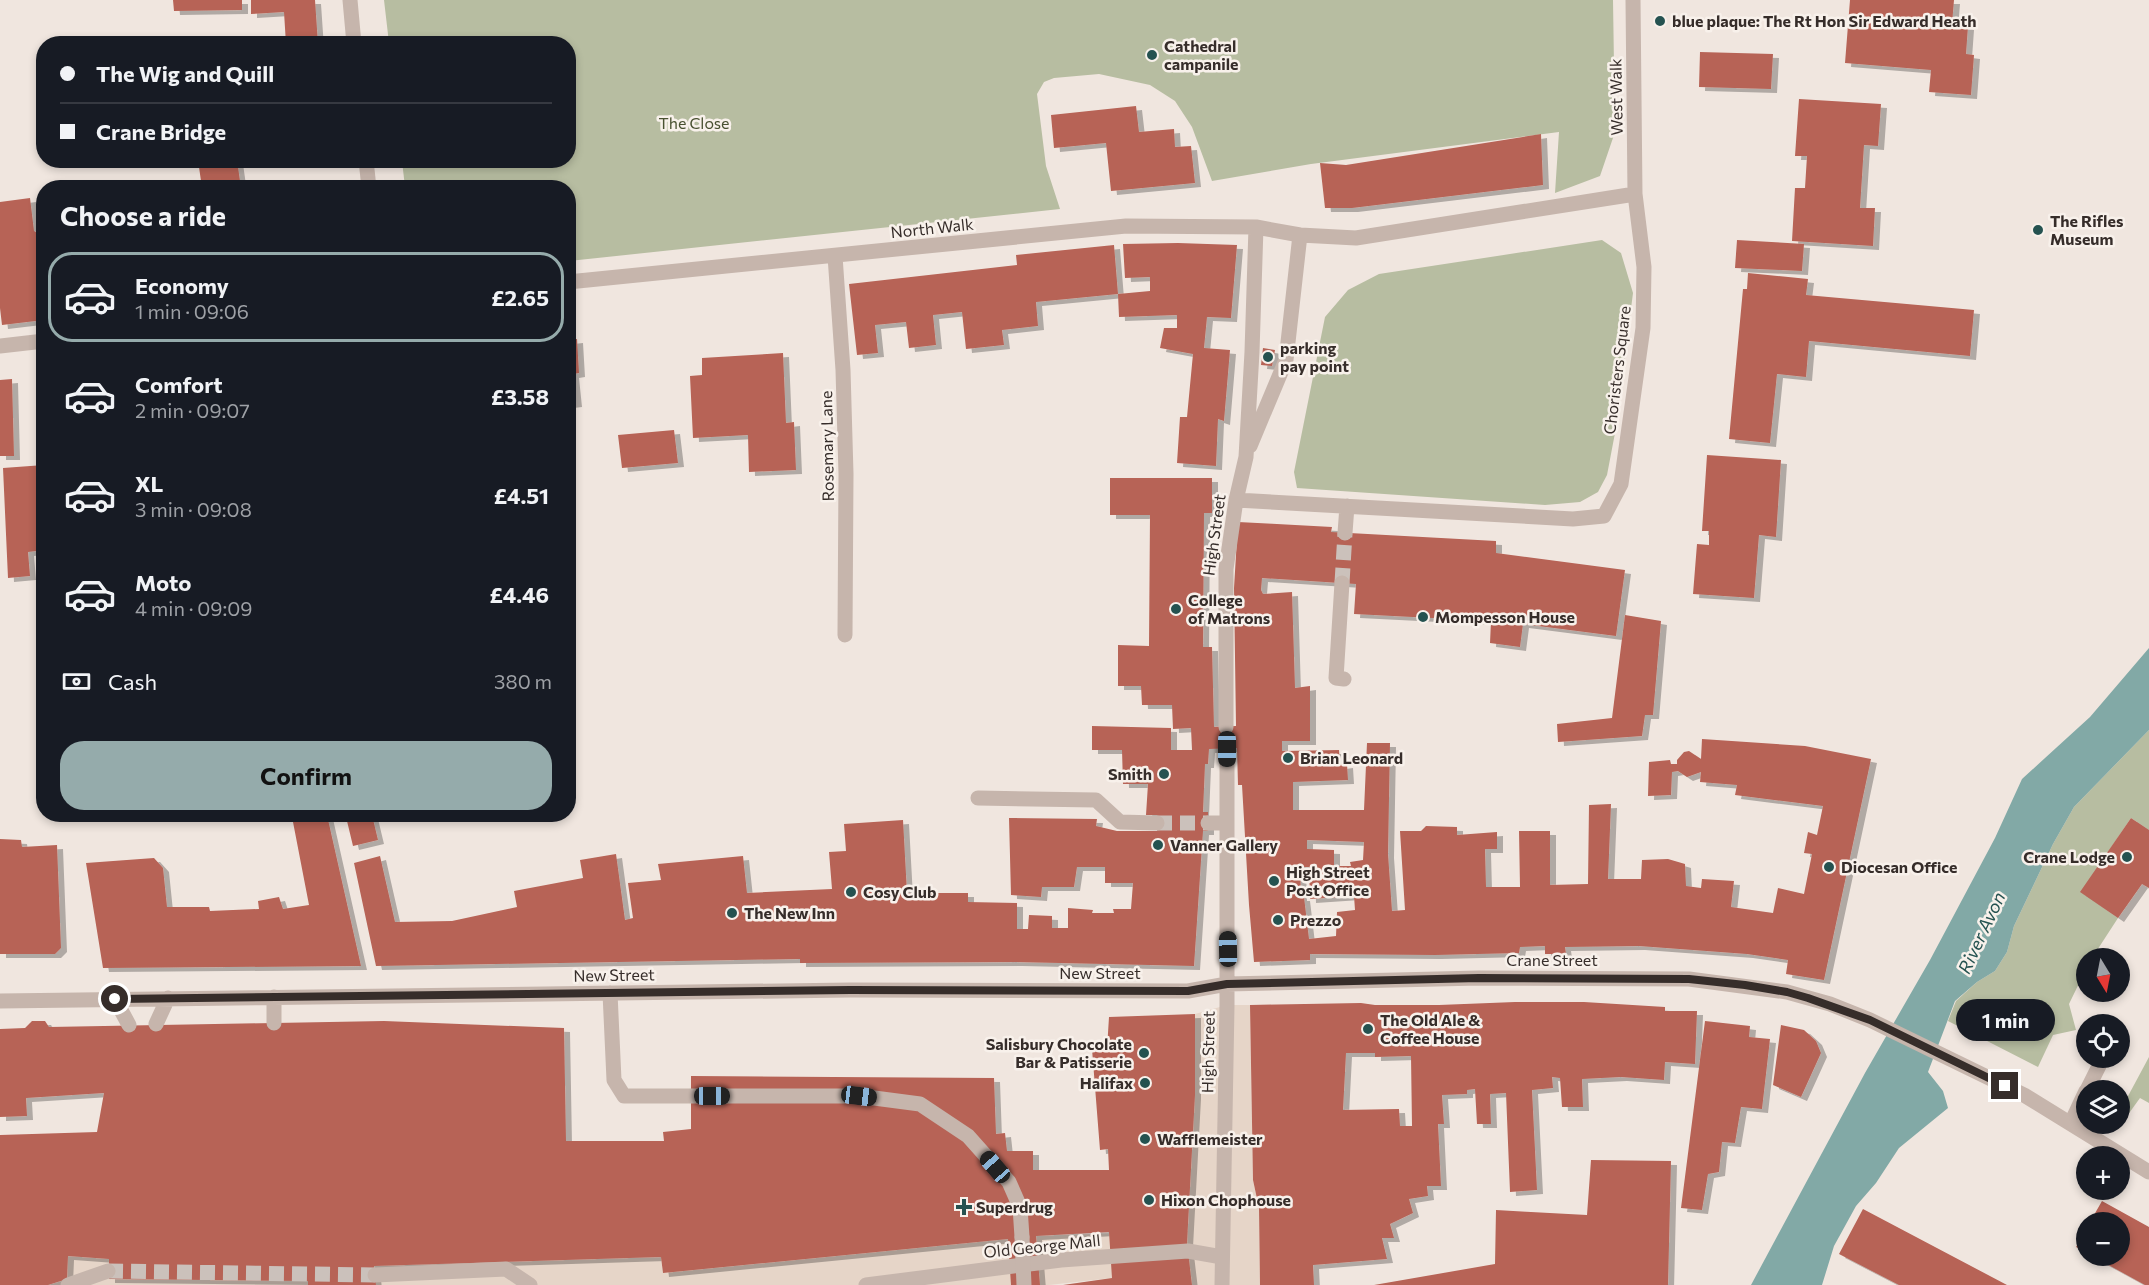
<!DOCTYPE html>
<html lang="en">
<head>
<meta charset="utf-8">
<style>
  body { margin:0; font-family:Commissioner,sans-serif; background:#242831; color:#f1f3f6; height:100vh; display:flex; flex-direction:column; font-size:22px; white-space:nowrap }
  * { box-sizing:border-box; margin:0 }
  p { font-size:20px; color:#9ea1a6 }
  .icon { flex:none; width:33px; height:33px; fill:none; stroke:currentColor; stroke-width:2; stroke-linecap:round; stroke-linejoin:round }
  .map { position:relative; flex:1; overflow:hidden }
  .sheet { position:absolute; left:36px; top:180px; width:540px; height:642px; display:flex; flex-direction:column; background:#171b24; border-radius:24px; box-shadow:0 3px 9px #0003 }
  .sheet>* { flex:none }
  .top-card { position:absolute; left:36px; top:36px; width:540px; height:132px; border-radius:24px; box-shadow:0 3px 9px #0003; display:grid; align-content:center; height:132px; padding:0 24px; background:#171b24 }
  .needle { width:39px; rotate:170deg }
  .fabs { position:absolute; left:2076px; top:948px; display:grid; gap:12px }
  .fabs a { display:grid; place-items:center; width:54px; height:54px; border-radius:50%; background:#171b24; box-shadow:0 3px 9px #0003; font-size:30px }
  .end { position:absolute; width:27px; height:27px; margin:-14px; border:8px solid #362d2a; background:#fff; box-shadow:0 0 0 3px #fff }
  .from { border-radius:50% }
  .bubble { position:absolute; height:42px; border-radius:21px; background:#171b24; box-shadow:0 3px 9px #0003; font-size:20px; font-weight:700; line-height:42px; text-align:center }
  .car { position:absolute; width:18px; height:36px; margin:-18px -9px; border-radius:8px; box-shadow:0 0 4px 2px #0007; background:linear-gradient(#222 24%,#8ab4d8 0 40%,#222 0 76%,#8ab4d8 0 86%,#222 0) }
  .top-card b { display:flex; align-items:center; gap:21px; height:57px; font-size:22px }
  .top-card b+b { border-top:2px solid #363941 }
  .top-card i { width:15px; height:15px; background:#f1f3f6 }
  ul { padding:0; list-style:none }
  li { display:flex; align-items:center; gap:18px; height:90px; margin:0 12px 9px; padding:0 12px; border:3px solid transparent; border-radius:24px }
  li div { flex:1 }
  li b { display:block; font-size:22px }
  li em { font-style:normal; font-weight:700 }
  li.selected { border-color:#95abab }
  li>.icon { width:54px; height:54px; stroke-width:1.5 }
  h2 { padding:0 24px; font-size:27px; line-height:72px }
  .pay { display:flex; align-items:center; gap:15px; height:66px; padding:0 24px; font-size:22px }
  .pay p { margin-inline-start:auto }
  .primary-button { display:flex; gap:12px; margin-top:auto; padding:12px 24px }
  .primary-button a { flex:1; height:69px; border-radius:24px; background:#95abab; color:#111; font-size:24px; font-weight:700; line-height:69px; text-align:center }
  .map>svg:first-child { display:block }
</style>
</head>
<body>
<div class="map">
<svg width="2149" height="1285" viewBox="0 0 2149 1285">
  <defs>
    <filter id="shadow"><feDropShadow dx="6" dy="4" stdDeviation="0" flood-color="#0004"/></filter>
  </defs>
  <rect width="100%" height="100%" fill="#f0e6df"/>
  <path fill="#b7bda1" d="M384,0H1613L1615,132L1600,176L1555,193L1559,132L1311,164L1212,181L1192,127L1175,101L1150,85L1099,74L1054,78L1044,82L1037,94L1046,166L1060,209L569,261L568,188L405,187L402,161L568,160V44L389,43Z
    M1602,240L1621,253L1633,293L1615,433L1607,475L1598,492L1580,502L1545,505L1297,488L1294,472L1325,317L1348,290L1379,274Z
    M2149,730V830L2131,818L2081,892L2118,918L2092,958H2086V969L2069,1004L2076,1030L2053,1035L2038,1067L1948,1021L1956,1001L1977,982L1995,971L2007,952L2014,926L2053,844L2074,807Z
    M2149,1057V1103L2140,1098L2127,1116L2120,1111Z"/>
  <path fill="#e6d5c8" d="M1227,1005H1250L1253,1180L1259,1208L1260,1285H1192L1191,1274L1112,1278L1049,1285H376L374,1266L661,1257L663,1273L1036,1236L1188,1231L1195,1095V1014Z
    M68,1256L109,1259V1279L308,1281V1285H48L67,1279Z"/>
  <path fill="#82a9a6" d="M2149,648V730L2074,807L2053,844L2014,926L2007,952L1995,971L1977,982L1955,1001L1928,1072L1943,1091L1948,1108L1899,1148L1876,1183L1856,1206L1834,1246L1822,1285H1751L1865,1073L1930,960L1995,838L2022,779L2090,717Z"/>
  <path fill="#b76356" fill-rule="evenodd" filter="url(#shadow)" d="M173,0H242V10L174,11Z
    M251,0H315L318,44H286L284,12L251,14Z
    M1850,0H1954L1952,24L1968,26L1966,54L1974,55L1971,95L1929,92L1931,70L1845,63Z
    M1700,52L1773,54L1771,89L1699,87Z
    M1799,99L1881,104L1878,146L1864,145L1860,208H1875L1873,246L1792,241L1795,188H1805L1807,156H1795Z
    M1136,106L1139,132L1174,129L1175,147L1191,146L1195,183L1111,191L1106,143L1054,148L1051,115Z
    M1541,134L1543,185L1352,208H1325L1320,163L1346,165Z
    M198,160H237L241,188H202Z
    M30,198L34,231L44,237V320L2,325L0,308V202Z
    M1737,240L1804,244L1802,271L1735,268Z
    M1178,243L1237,245L1231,318L1207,317L1204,348L1230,350L1224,421L1218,419L1216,466L1177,463L1180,417H1187L1193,354L1160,348L1164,328H1177V315L1119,317L1118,294L1036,302L1038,326L1002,330L1004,345L966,349L962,312L933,315L936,345L909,348L906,322L875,325L878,353L857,355L849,284L1017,265L1016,255L1114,245L1118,294L1150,291V277L1125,278L1123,244Z
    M1748,273L1808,279L1806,295L1974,310L1970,356L1809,341L1806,377L1777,374L1770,443L1729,439L1743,289H1747Z
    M577,339L579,373L573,374L576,403L568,404V340Z
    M1263,348L1275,350L1272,366L1261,365Z
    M783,353L786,423L794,422L796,470L749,472L748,435L693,438L690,376L702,375V358Z
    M12,379L14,456H0V380Z
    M674,430L678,463L622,468L618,435Z
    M1707,455L1781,460L1776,537L1759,535L1754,598L1693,594L1697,544L1709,545V531H1702Z
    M44,465V550L28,552L30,576L8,578L3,468Z
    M1110,478H1212V513H1204L1203,647H1212L1214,727L1236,726L1234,588L1238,522L1332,527L1331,532L1496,541V553L1625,570L1616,636L1523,624L1520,647L1490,643L1491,621L1354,614L1356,584L1262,578L1261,590L1263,594L1292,592L1295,688L1310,686V741H1282V751L1339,750L1340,765L1347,764L1348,780L1293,782V810H1364L1367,743H1390L1388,854L1392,911L1405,910L1400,831H1421L1426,826L1457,827V835L1497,832V849H1485L1486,887H1520L1519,831H1550V885L1588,884L1589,805L1611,804L1608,879H1641L1642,860L1668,859L1685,864L1686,886L1701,888L1702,879L1734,881L1731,907L1773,913L1778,888L1804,894L1812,854L1804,853L1808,832L1817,835L1823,806L1735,795L1737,785L1700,782L1701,772L1687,777L1678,771L1672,772L1671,795L1648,796L1649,762L1670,760L1671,764H1677V760L1684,752L1689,751L1701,759L1702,739L1805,746L1871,759L1824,980L1786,974L1788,960L1747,954L1639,946L1565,947L1566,954H1545V946L1520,947L1519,953L1435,955L1310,954V960L1254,962L1249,905L1242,785H1238L1237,748L1209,749L1208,764H1205L1203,812H1208V831H1203L1194,966L1016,962L800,963V959L376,966L354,863L380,856L395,922L452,921L517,907L514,891L583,878L580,860L616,854L625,920L633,918L628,883L661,880L658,864L743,856L747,893L832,889L829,852L846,851L844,824L903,820L907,893H968V902L1017,903V929H1028L1029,915L1052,916V928H1068V908L1093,910L1092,913H1114L1113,909H1131L1133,883H1105V867H1077L1074,887H1042L1041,897L1011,895L1009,818L1097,819L1096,826L1117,831H1157V815H1146L1148,784H1123L1122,750H1092V726L1171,728V750H1192L1191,728L1173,729L1172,705H1142L1141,686H1118V645L1149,646L1150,515H1110ZM1307,840L1364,842L1363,860L1350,862L1351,866H1334V850L1307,849ZM1300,867H1309L1310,899L1354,896L1355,910L1337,912L1336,936L1309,939L1304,897H1301Z
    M1625,615L1661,621L1653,715H1645L1642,736L1558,742L1557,724L1612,718Z
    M327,815L361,966L103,968L86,863L154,858L163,868L167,907H209L210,911L259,909L258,901L279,897L283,909L309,905L293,822Z
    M372,815L378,840L353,846L347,821Z
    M2131,818L2149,830V888L2142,884L2118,918L2080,892Z
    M0,839L21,840L22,847L57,845L61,948L55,954H0Z
    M1515,1002H1584L1665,1007V1011H1697L1695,1064L1665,1062L1664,1080L1621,1077L1582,1079L1583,1107H1562L1560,1078L1552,1077L1553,1088L1532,1090L1537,1190L1510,1192L1506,1093L1490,1094L1491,1124H1477L1475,1089L1467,1090V1094L1442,1095L1444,1124H1438L1441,1186H1427L1428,1196L1409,1199L1413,1213L1390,1224L1394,1238H1382L1387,1259L1313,1265L1314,1285H1260L1259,1208L1253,1180L1250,1005L1361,1003L1375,1005H1439ZM1346,1053H1375V1057L1411,1056L1412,1126H1400L1399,1109L1343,1110Z
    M1195,1014V1095L1187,1243L1192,1285H1063L1112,1278L1109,1232L1036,1236L1040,1285H1011L1008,1239L663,1273L661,1257L374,1266L376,1285H308V1281L109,1279V1259L68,1256L67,1279L48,1285H0V1135L97,1132L104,1093L26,1098L27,1116L0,1117V1029L25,1028L32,1021H45L49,1027L384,1021L564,1028L566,1141H664L663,1132L691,1129V1076L994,1078L996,1134L1005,1133L1007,1151H1033V1170H1109L1108,1149L1100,1150L1092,1049H1107L1109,1017Z
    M1705,1021L1750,1026L1749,1037L1770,1039L1762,1109L1741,1107L1735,1143L1722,1142L1719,1172L1708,1174L1702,1210L1681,1208Z
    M1781,1025L1804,1030L1816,1041L1821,1053L1801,1097L1773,1085Z
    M1591,1160L1671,1161L1668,1285H1374L1495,1264L1496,1210L1587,1215Z
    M2102,1201L2149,1227V1285H2145L2092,1256H2120V1222H2090Z
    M1863,1209L2007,1285H1899L1839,1254Z
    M2086,1229V1252L2076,1247Z"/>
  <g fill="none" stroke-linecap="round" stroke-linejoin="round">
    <path stroke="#cbc1bb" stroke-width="15" stroke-dasharray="15 8" stroke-linecap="butt" d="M1342,583L1345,533
      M1157,823H1208
      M108,1271L375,1275"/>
    <path stroke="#c6b5ac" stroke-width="15" d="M350,0L354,44
      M366,160L369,188
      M835,256L843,370L846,474L845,635
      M568,282L1126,226L1256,227L1300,235L1356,238L1635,194
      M0,346L44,341
      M1250,446L1286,360L1300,235
      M1236,500L1573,519L1604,516L1621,484L1643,328L1644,267L1635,194L1633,0
      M1345,533L1347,506
      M1342,583L1336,678L1344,679
      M1226,727V569L1236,500L1246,457L1252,352L1256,227
      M978,798L1096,800L1120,822L1157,823
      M1208,823H1227
      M610,993L614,1080L624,1096H859L920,1104L968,1136L1009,1182L1020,1207L1022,1237
      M274,997V1023
      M115,999L129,1025
      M0,1001L850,990L1188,991L1227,984L1479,978L1689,979L1787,992L1830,1004L1870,1020L2024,1095L2149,1172
      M156,1024L168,998
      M2087,1090L2099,1066
      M2071,1123L2086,1091
      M375,1275L506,1269L530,1285
      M68,1285L108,1271
      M866,1285L1061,1260L1188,1251L1222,1257
      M1222,1285L1227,1005V749"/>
    <path stroke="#c6b5ac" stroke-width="15" d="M1022,1237L1024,1285"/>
  </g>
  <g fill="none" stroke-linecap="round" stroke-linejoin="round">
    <path stroke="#362d2a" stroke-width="8" d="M115,999L850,990L1188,991L1227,984L1479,978L1689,979L1745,985L1787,992L1808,998L1870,1020L2005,1086"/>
  </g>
  <g fill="#255250" stroke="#f8f1eb" stroke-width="2">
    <circle cx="1660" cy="21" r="6"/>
    <circle cx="1152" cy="55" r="6"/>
    <circle cx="2038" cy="230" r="6"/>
    <circle cx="1268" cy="357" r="6"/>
    <circle cx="1176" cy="609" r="6"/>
    <circle cx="1423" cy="617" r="6"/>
    <circle cx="1288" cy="758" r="6"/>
    <circle cx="1164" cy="774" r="6"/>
    <circle cx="1158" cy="845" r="6"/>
    <circle cx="2127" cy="857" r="6"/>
    <circle cx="1829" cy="867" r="6"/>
    <circle cx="1274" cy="881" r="6"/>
    <circle cx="851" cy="892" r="6"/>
    <circle cx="732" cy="913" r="6"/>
    <circle cx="1278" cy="920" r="6"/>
    <circle cx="1368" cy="1029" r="6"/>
    <circle cx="1144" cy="1053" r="6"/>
    <circle cx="1145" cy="1083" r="6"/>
    <circle cx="1145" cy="1139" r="6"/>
    <circle cx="1149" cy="1200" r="6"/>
    <path d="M961 1198h6v6h6v6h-6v6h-6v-6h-6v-6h6z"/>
  </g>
  <g text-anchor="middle" stroke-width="5" stroke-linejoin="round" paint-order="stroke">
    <g font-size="16" font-weight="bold" fill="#362d2a" stroke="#f8f1eb" text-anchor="start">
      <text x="1672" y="27">blue plaque: The Rt Hon Sir Edward Heath</text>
      <text x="1164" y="52">Cathedral<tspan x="1164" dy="18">campanile</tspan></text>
      <text x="2050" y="227">The Rifles<tspan x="2050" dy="18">Museum</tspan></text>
      <text x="1280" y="354">parking<tspan x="1280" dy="18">pay point</tspan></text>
      <text x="1188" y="606">College<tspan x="1188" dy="18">of Matrons</tspan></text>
      <text x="1435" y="623">Mompesson House</text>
      <text x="1300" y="764">Brian Leonard</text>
      <text x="1152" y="780" text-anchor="end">Smith</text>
      <text x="1170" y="851">Vanner Gallery</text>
      <text x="2115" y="863" text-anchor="end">Crane Lodge</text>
      <text x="1841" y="873">Diocesan Office</text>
      <text x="1286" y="878">High Street<tspan x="1286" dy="18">Post Office</tspan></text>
      <text x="863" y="898">Cosy Club</text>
      <text x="744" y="919">The New Inn</text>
      <text x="1290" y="926">Prezzo</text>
      <text x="1380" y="1026">The Old Ale &amp;<tspan x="1380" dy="18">Coffee House</tspan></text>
      <text x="1132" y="1050" text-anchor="end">Salisbury Chocolate<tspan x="1132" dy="18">Bar &amp; Patisserie</tspan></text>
      <text x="1133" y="1089" text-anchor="end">Halifax</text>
      <text x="1157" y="1145">Wafflemeister</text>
      <text x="1161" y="1206">Hixon Chophouse</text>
      <text x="976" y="1213">Superdrug</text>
    </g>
    <g font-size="16" fill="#362d2a" stroke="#f8f1eb">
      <text transform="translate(1616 97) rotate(-91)" y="6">West Walk</text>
      <text transform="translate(932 228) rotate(-6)" y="6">North Walk</text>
      <text transform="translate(1617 370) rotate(-83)" y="6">Choristers Square</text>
      <text transform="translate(827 446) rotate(-91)" y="6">Rosemary Lane</text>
      <text transform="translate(1214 535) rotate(-82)" y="6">High Street</text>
      <text x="1552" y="966">Crane Street</text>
      <text x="1100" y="979">New Street</text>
      <text transform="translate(614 975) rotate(-1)" y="6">New Street</text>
      <text transform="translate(1208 1052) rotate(-89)" y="6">High Street</text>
      <text transform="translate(1042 1246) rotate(-6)" y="6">Old George Mall</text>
    </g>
    <g font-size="16" fill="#495131" stroke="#f8f1eb">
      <text x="694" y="129">The Close</text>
    </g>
    <g font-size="18" font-style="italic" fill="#255250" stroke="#f8f1eb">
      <text transform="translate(1982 933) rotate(-65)" y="6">River Avon</text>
    </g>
  </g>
</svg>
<div class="fabs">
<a><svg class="needle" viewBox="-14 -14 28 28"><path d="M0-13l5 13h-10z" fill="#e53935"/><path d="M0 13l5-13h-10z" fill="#9ea1a6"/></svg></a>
<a><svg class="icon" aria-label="locate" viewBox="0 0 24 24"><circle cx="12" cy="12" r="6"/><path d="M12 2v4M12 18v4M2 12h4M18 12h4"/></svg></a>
<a><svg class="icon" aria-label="layers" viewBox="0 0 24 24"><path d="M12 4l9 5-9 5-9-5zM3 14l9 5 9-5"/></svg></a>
<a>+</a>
<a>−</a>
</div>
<i class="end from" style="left:115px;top:999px"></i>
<i class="end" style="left:2005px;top:1086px"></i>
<div class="bubble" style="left:1956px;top:999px;width:99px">1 min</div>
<i class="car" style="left:1227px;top:749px;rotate:180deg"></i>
<i class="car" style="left:1228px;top:949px;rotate:359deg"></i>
<i class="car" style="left:712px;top:1096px;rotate:90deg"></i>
<i class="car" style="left:859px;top:1096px;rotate:97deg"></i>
<i class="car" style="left:995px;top:1167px;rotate:319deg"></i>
<div class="top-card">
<b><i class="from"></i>The Wig and Quill</b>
<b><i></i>Crane Bridge</b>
</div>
<section class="sheet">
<h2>Choose a ride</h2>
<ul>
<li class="selected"><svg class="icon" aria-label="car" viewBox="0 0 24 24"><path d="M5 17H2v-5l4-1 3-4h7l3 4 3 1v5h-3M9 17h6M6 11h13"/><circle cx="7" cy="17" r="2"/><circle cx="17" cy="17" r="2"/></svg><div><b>Economy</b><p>1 min · 09:06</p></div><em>£2.65</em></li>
<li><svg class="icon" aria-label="car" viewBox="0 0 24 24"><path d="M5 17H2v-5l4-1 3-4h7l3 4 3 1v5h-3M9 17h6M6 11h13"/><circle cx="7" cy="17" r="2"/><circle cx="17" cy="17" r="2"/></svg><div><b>Comfort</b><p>2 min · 09:07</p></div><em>£3.58</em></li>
<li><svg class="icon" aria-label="car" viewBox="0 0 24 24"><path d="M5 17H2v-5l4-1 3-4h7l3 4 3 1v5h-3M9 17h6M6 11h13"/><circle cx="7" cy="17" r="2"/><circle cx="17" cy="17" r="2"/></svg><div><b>XL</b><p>3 min · 09:08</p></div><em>£4.51</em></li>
<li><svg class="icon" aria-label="car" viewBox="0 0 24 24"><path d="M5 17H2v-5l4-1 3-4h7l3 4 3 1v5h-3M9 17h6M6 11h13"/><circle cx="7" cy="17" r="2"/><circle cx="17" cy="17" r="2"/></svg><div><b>Moto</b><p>4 min · 09:09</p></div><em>£4.46</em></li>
</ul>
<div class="pay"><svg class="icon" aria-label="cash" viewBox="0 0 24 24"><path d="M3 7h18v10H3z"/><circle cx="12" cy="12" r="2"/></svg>Cash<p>380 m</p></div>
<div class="primary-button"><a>Confirm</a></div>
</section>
</div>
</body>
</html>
